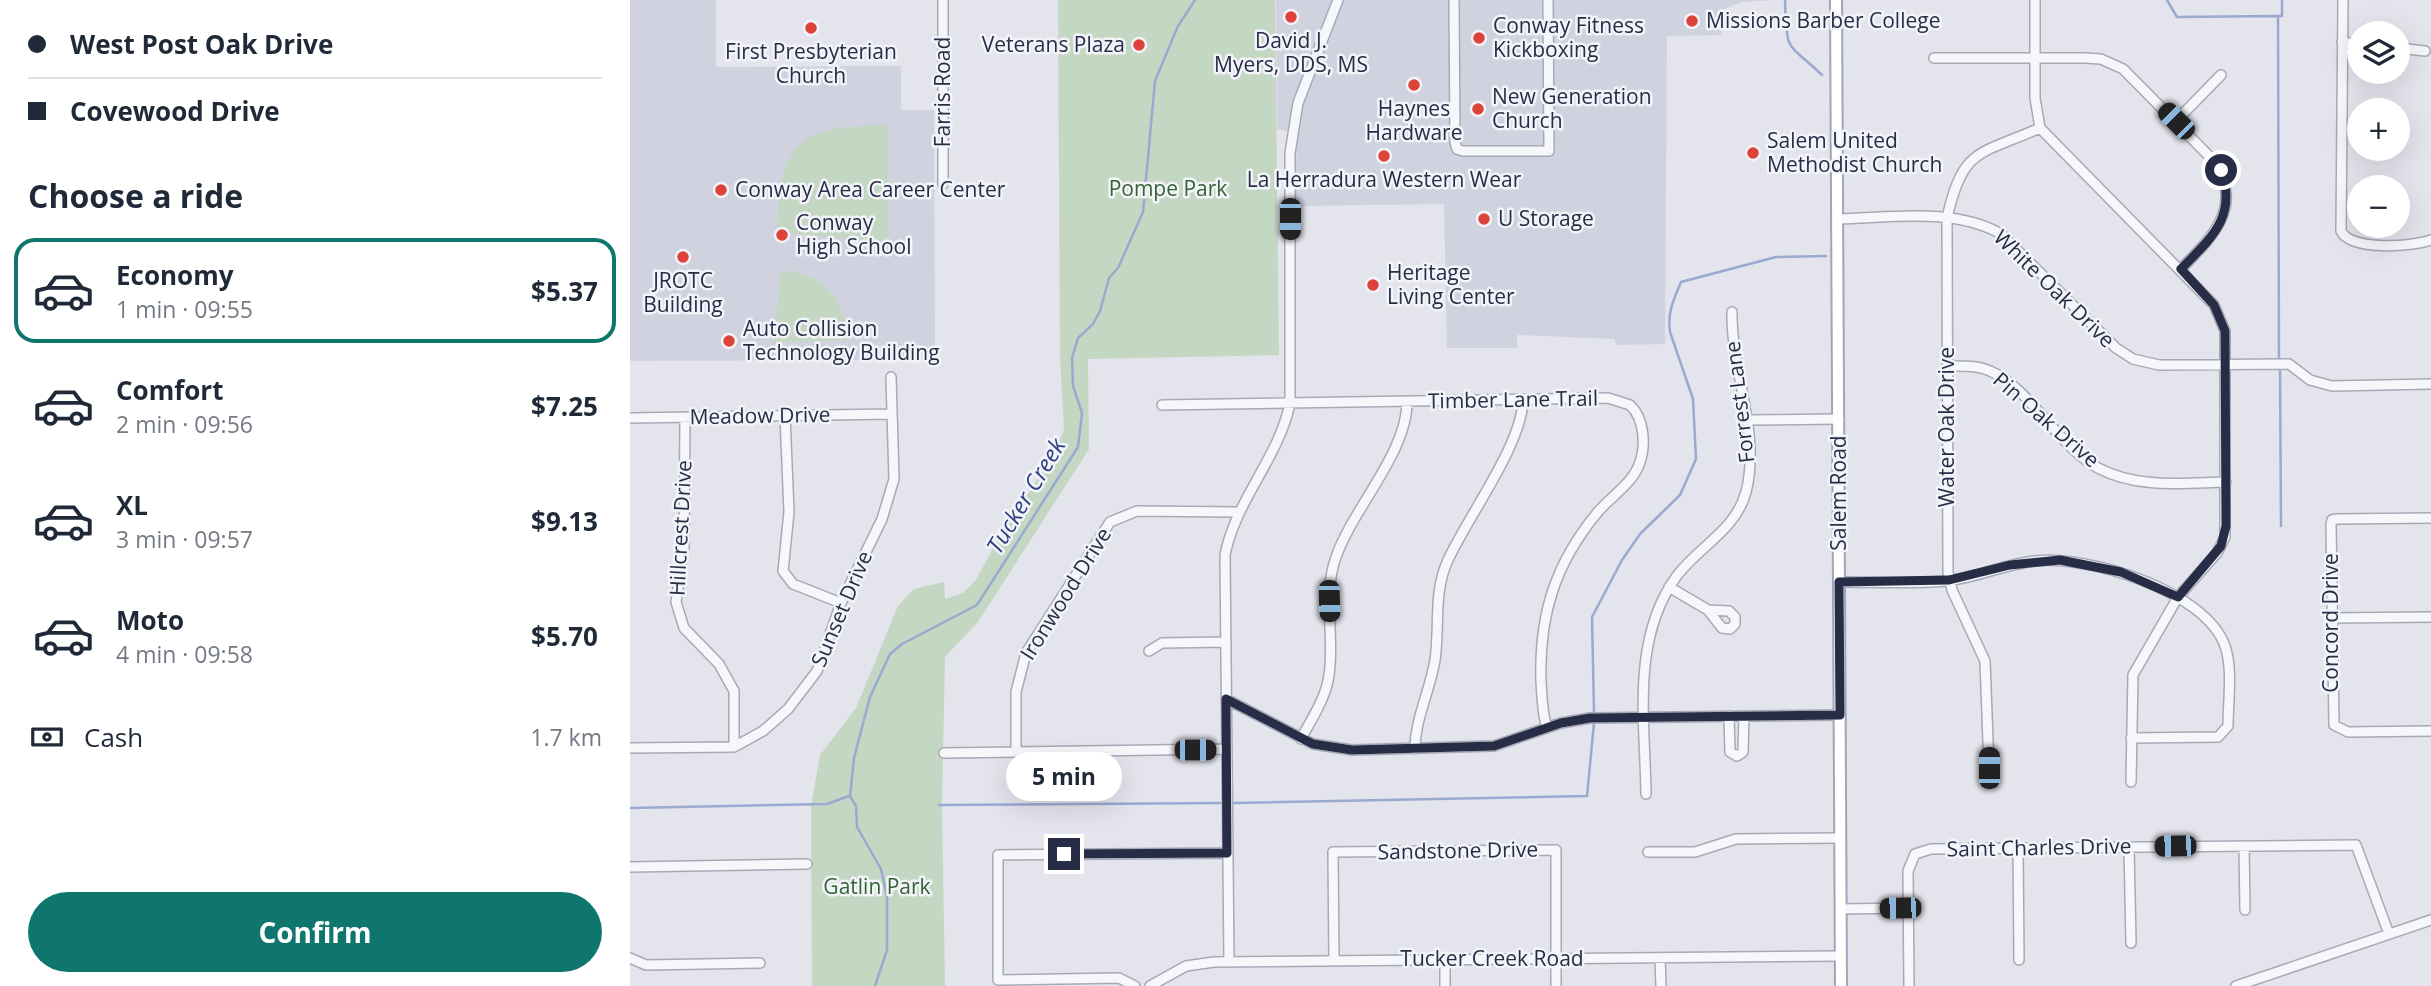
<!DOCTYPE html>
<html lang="en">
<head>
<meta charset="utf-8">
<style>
  body { margin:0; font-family:"Open Sans",sans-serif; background:#f2f2f3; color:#1f2937; height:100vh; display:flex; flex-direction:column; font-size:26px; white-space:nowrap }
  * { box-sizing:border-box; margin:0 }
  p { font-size:23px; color:#747a83 }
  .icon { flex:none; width:38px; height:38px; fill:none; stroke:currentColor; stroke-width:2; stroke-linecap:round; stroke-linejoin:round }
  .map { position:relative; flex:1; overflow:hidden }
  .side { display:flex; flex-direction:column; background:#fff; width:630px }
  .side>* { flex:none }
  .banner { display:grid; align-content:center; height:154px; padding:0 28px; background:#fff }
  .buttons { position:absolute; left:1717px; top:21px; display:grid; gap:14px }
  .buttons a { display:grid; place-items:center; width:63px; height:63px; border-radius:50%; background:#fff; box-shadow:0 7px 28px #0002; font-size:35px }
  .end { position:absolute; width:32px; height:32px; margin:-16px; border:9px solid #282d47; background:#fff; box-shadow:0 0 0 4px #fff }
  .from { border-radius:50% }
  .bubble { position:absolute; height:49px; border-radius:24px; background:#fff; box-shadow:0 7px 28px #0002; font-size:23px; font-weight:700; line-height:49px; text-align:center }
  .car { position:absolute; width:21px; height:42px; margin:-21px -10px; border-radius:9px; box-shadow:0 0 5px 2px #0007; background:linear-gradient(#222 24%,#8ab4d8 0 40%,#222 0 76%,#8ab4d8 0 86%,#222 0) }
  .banner b { display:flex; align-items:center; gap:24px; height:66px; font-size:26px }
  .banner b+b { border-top:2px solid #e0e1e3 }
  .banner i { width:18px; height:18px; background:#1f2937 }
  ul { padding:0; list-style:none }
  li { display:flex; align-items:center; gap:21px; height:105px; margin:0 14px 10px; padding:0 14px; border:4px solid transparent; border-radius:21px }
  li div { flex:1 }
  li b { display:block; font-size:26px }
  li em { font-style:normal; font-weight:700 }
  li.selected { border-color:#0f766e }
  li>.icon { width:63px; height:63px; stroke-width:1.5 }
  h2 { padding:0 28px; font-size:32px; line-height:84px }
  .pay { display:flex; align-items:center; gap:18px; height:77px; padding:0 28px; font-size:26px }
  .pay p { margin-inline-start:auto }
  .primary-button { display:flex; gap:14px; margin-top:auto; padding:14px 28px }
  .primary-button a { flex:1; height:80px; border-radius:42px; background:#0f766e; color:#fff; font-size:28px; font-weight:700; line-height:80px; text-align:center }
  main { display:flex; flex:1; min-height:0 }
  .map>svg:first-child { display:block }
</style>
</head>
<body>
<main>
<section class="side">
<div class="banner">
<b><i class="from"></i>West Post Oak Drive</b>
<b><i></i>Covewood Drive</b>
</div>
<h2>Choose a ride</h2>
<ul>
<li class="selected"><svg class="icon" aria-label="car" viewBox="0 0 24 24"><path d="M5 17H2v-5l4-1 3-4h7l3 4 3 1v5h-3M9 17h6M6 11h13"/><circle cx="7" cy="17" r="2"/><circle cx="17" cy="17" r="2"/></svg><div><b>Economy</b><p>1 min · 09:55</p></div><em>$5.37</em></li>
<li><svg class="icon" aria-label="car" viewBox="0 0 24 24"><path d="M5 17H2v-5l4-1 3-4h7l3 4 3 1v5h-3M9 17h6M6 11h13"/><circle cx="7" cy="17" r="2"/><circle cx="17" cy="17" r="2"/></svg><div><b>Comfort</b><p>2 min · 09:56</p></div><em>$7.25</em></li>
<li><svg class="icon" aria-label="car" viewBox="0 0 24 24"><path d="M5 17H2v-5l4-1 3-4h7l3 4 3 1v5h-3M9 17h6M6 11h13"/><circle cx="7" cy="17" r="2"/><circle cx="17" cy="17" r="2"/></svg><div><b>XL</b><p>3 min · 09:57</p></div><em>$9.13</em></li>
<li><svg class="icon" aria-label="car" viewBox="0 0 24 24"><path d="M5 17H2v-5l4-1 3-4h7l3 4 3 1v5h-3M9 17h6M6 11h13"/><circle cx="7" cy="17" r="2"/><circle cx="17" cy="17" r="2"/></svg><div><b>Moto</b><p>4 min · 09:58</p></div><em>$5.70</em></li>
</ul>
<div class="pay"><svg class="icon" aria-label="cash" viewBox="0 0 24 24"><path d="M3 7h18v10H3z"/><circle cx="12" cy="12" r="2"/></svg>Cash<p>1.7 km</p></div>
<div class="primary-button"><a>Confirm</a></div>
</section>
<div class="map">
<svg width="1801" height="986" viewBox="0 0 1801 986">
  <rect width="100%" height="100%" fill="#e3e4ec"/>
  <path fill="#d0d3df" d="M0,0H86V67L271,66V110H304L305,360L0,361Z
    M646,0H1144L1112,2L1096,8L1092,15V35L1037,36L1035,344L986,345L984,339L887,335V348H817L814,204L665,206L667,133L647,129Z"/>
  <path fill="#c4d7c3" d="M428,0H645L649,355L458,359L459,449L348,622L315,657L312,806L315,986H182L181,807L190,755L226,708L268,606L284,589L314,582L315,599L333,593L346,580L369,537L422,458L434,430L430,359Z
    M258,125L259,236L251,242L147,232C149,140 169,126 258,125Z
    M151,271C194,272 215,299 217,340L143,343Z"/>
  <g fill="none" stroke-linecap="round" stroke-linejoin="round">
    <path stroke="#9aa9d0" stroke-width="2.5" d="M1155,0C1157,54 1155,40 1192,75
      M1537,0L1547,17L1648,16
      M1649,359L1648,16H1652V0
      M1650,369L1651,526
      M964,713L962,617L992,560L1010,534L1050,495L1066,459L1063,399L1040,332C1037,312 1044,299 1051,282L1146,257L1196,256
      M603,803L957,796L964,723
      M309,805L590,803
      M0,808L197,804L219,796
      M245,986L257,950V896L251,869L227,827L226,806L220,796L224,758L240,697L260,654L272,644L347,605L448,447L452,413L443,386L442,358L448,338L463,324L470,311L479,278L488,268L513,212L525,81L548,26L565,0"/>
    <g stroke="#a7a9b7" stroke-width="12">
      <path id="minor" d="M313,0V184
        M824,0L825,142L827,149L833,151H919L918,0
        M1405,0V98L1410,128L1584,305L1595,331V537L1587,553L1548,597L1503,675L1501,782
        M1713,0L1711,231C1721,251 1781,247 1801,240
        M1712,42L1729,44
        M1768,48L1795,51
        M1304,58H1455L1471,59L1493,69L1584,161C1615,207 1581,238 1551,269
        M1546,121L1591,75
        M1208,219C1260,218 1324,207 1371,234L1486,348L1503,359L1529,365L1659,364L1680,380L1702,386L1801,384
        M1317,366C1331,366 1347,365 1360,371C1399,387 1428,446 1468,468C1508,489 1553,483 1596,482
        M532,405L978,398L1000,405C1015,419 1016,447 1009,465C1001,485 980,497 967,513C925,564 909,615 911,681C912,697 912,713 917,728
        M155,416L159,512L153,571L163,584L211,603
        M55,417L54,547L46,602L54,628L89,664L104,691V747
        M0,418L261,414
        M1116,420L1209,419
        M1801,518L1707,519L1702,520L1701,525L1704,725L1718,732L1801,731
        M1210,582C1245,582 1281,584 1316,581C1346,578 1375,564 1405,561C1458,555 1575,590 1595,646C1603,669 1598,702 1598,726L1588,737L1501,738
        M1039,587L1078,610L1092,628L1100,629L1105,624V617L1099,611L1078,610
        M1701,618L1801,617
        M519,651L532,643L595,642
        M596,699L683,744L722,750L864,746L931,723L960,718L1210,715
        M1099,716L1100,752L1107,756L1113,752L1114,716
        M671,739C682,718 696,698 699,675C705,636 692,596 706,557C723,508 777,453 777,402
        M0,748L104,747L133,731L158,709L187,671L211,603L252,519L264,479L261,377
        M785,749C785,719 800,691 805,660C810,626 803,592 818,560C838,516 892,445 893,400
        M386,752V692L396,653L480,522L507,511L607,512
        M314,753L596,749
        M1359,768L1355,661L1322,590L1318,572L1317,218C1333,147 1349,155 1410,128
        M1016,794C1015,721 1001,640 1046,577C1068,547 1106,530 1116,492C1131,434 1101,371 1102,312
        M1614,846L1615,910
        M1499,847L1501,943
        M1388,848L1389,960
        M1018,852H1065L1106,839L1210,838
        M0,867L177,864
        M1211,909L1277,908
        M0,958L16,965L130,963
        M1030,958L1031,986
        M815,960V986
        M704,961L703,852L926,850V986
        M599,962L595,555C606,499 649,458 660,403V153L668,103L708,0
        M505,986L489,978L368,980V855L597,853
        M520,986L556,966L584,962L1211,956
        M1279,986L1278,871L1285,854L1301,849L1726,845L1759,934
        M1606,986L1801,920"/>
    </g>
    <g stroke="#a0a5ba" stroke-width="14">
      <path id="major" d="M1206,0L1211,986"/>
    </g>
    <use href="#minor" stroke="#f6f7fa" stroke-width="9"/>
    <use href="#major" stroke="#fff" stroke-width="10"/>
  </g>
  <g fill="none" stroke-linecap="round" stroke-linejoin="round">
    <path stroke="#282d47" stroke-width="9" d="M434,854L597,853L596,699L683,744L722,750L864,746L931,723L960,718L1210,715L1209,582L1319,580L1380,565L1430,560L1491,572L1548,597L1591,546L1596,526L1595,331L1584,305L1551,269C1580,239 1608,217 1591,170"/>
  </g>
  <g fill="#de433b" stroke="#f3f4f9" stroke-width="2.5">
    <circle cx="661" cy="17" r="7"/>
    <circle cx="1062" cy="21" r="7"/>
    <circle cx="181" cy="28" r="7"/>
    <circle cx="849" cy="38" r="7"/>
    <circle cx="509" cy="45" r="7"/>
    <circle cx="784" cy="85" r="7"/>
    <circle cx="848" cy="109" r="7"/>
    <circle cx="1123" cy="153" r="7"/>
    <circle cx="754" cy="156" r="7"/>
    <circle cx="91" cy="190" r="7"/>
    <circle cx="854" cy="219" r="7"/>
    <circle cx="152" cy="235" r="7"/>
    <circle cx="53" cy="257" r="7"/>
    <circle cx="743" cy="285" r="7"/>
    <circle cx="99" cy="341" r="7"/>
  </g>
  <g text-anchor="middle" stroke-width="5" stroke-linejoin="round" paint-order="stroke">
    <g font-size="21" fill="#282d47" stroke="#f3f4f9" text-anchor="start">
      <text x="1076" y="28">Missions Barber College</text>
      <text x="863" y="33">Conway Fitness<tspan x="863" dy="24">Kickboxing</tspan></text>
      <text x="661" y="48" text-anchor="middle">David J.<tspan x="661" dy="24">Myers, DDS, MS</tspan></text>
      <text x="495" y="52" text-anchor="end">Veterans Plaza</text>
      <text x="181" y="59" text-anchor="middle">First Presbyterian<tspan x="181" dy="24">Church</tspan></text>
      <text x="862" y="104">New Generation<tspan x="862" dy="24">Church</tspan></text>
      <text x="784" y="116" text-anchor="middle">Haynes<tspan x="784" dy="24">Hardware</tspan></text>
      <text x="1137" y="148">Salem United<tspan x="1137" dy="24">Methodist Church</tspan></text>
      <text x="754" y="187" text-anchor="middle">La Herradura Western Wear</text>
      <text x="105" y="197">Conway Area Career Center</text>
      <text x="868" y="226">U Storage</text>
      <text x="166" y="230">Conway<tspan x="166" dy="24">High School</tspan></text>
      <text x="757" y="280">Heritage<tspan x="757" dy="24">Living Center</tspan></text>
      <text x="53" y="288" text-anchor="middle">JROTC<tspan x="53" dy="24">Building</tspan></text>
      <text x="113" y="336">Auto Collision<tspan x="113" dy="24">Technology Building</tspan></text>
    </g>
    <g font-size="21" fill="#282d47" stroke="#f3f4f9">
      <text transform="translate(313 92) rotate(-90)" y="7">Farris Road</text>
      <text transform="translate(1424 289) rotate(44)" y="7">White Oak Drive</text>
      <text transform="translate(883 400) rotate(-1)" y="7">Timber Lane Trail</text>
      <text transform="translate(1110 402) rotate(-97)" y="7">Forrest Lane</text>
      <text transform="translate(130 416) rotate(-1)" y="7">Meadow Drive</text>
      <text transform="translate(1416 420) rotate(41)" y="7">Pin Oak Drive</text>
      <text transform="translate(1317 427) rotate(-90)" y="7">Water Oak Drive</text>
      <text transform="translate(1209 493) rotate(-90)" y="7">Salem Road</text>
      <text transform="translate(51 528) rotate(-87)" y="7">Hillcrest Drive</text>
      <text transform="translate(436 594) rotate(-58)" y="7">Ironwood Drive</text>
      <text transform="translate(212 609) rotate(-67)" y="7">Sunset Drive</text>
      <text transform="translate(1701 623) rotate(-90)" y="7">Concord Drive</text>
      <text transform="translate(1409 848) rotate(-1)" y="7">Saint Charles Drive</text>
      <text transform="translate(828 851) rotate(-1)" y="7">Sandstone Drive</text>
      <text x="862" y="966">Tucker Creek Road</text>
    </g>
    <g font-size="21" fill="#346434" stroke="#f3f4f9">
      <text x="538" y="196">Pompe Park</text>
      <text x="247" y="894">Gatlin Park</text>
    </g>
    <g font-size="23" font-style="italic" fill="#2d4180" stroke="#f3f4f9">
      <text transform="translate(396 496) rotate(-59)" y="8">Tucker Creek</text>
    </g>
  </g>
</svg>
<div class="buttons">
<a><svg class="icon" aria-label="layers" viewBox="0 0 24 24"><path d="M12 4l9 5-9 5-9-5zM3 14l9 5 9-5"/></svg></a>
<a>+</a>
<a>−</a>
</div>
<i class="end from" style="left:1591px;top:170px"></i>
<i class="end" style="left:434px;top:854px"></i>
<div class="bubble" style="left:376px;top:752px;width:116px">5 min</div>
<i class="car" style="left:1546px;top:121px;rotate:315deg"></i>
<i class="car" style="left:660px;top:219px;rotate:180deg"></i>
<i class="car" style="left:699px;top:601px;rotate:178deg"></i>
<i class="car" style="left:565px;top:750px;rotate:90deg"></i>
<i class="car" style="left:1359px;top:768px;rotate:0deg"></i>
<i class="car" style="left:1545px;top:846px;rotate:269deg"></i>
<i class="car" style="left:1270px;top:908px;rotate:269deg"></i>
</div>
</main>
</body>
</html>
